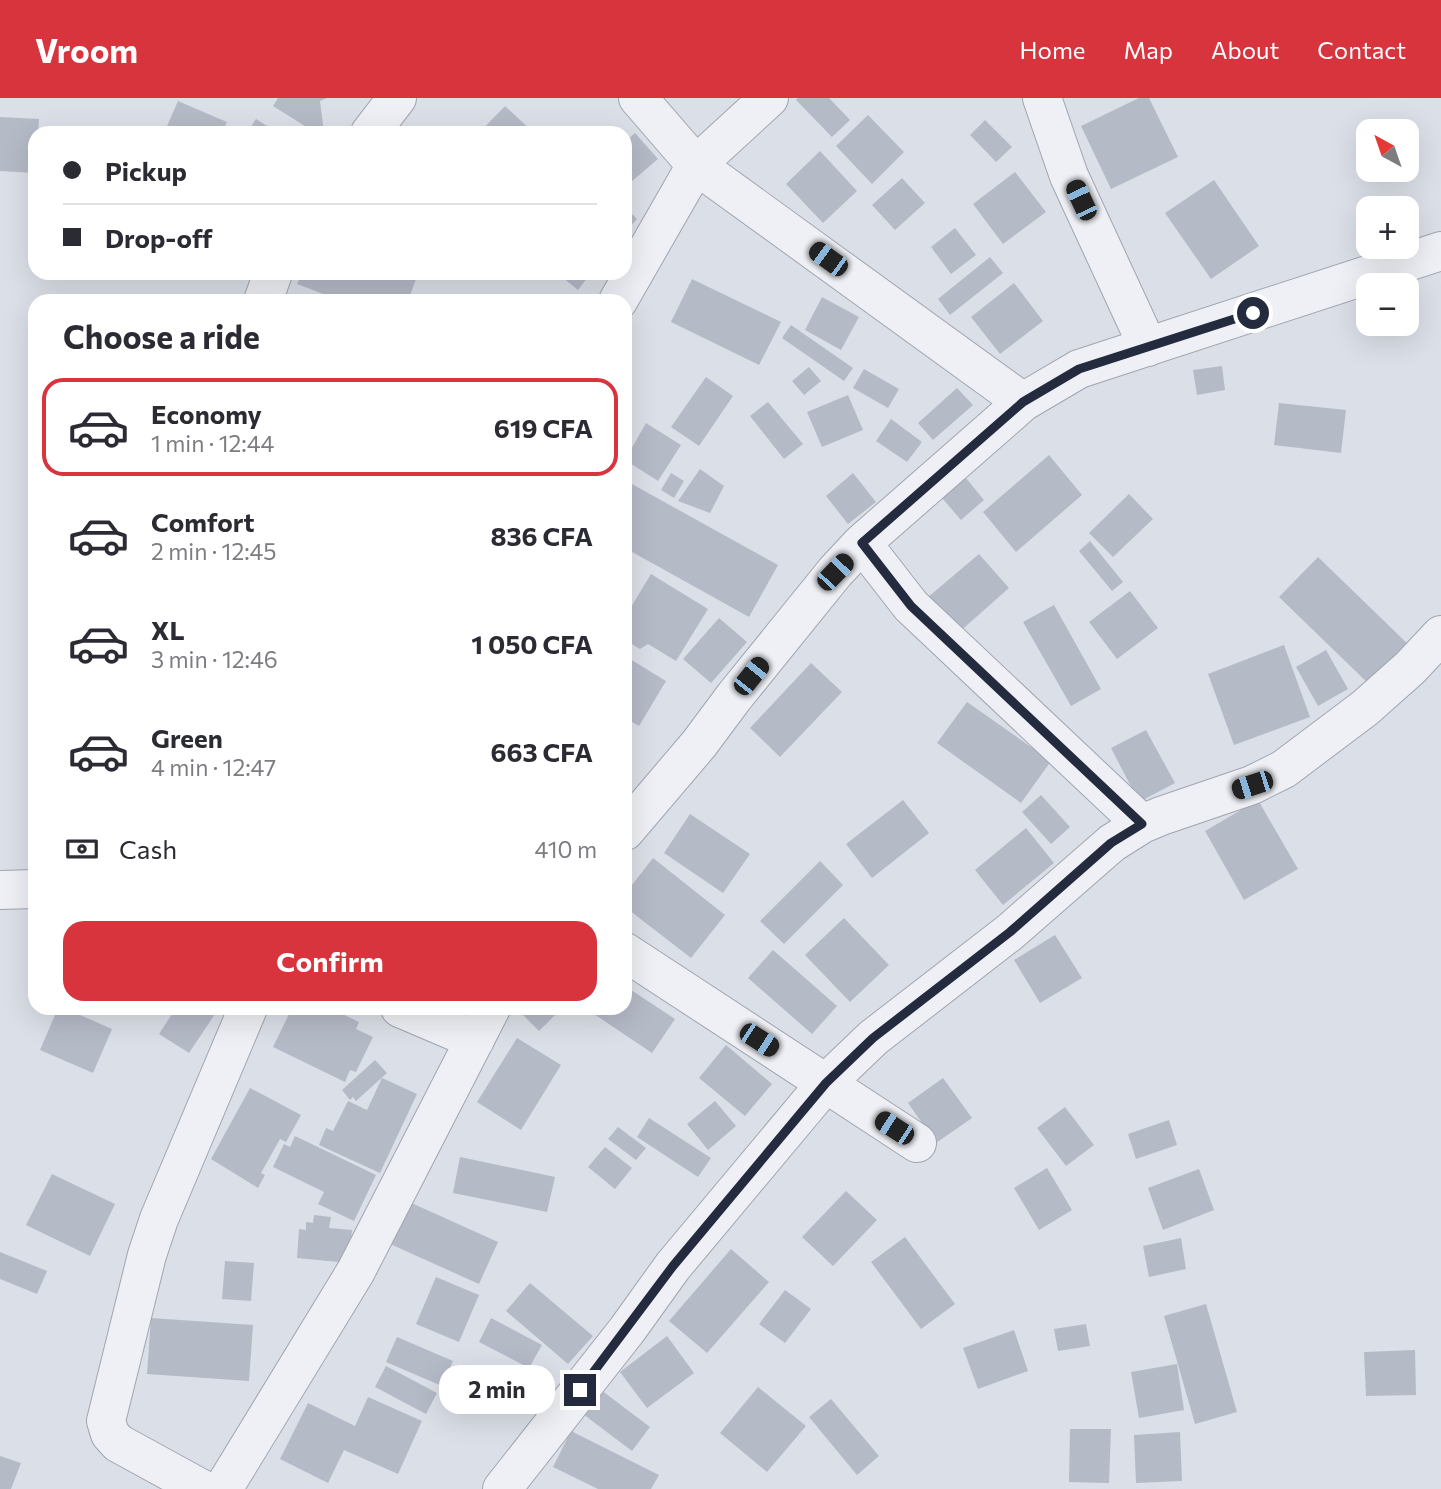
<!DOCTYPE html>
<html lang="en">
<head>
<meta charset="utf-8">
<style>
  body { margin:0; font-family:Commissioner,sans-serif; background:#f7f7f7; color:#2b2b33; height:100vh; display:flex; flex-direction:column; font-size:26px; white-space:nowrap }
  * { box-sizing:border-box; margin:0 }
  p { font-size:23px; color:#7c7c81 }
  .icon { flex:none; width:38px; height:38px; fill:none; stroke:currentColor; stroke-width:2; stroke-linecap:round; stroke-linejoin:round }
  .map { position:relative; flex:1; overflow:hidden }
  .side { position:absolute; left:28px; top:196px; width:604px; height:721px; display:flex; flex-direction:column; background:#fff; border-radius:21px; box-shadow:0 7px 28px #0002 }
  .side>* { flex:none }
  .hud { position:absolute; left:28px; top:28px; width:604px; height:154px; border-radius:21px; box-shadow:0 7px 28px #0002; display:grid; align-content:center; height:154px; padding:0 35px; background:#fff }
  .needle { width:46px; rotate:320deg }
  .controls { position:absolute; left:1356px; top:21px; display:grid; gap:14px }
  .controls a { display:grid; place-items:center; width:63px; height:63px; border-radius:14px; background:#fff; box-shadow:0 7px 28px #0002; font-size:35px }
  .end { position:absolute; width:32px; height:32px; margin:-16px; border:9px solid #242b3e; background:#fff; box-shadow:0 0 0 4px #fff }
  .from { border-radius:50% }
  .bubble { position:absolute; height:49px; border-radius:21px; background:#fff; box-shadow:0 7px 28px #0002; font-size:23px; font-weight:700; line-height:49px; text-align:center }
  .car { position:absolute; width:21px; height:42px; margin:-21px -10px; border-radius:9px; box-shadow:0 0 5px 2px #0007; background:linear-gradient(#222 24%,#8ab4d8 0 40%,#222 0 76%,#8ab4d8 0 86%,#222 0) }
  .hud b { display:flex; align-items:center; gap:24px; height:66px; font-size:26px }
  .hud b+b { border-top:2px solid #e1e1e2 }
  .hud i { width:18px; height:18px; background:#2b2b33 }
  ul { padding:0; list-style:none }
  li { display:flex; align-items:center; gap:21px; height:98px; margin:0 14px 10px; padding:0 21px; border:4px solid transparent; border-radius:21px }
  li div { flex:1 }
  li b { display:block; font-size:26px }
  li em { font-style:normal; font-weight:700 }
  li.on { border-color:#d8343d }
  li>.icon { width:63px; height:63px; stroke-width:1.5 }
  h2 { padding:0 35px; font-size:32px; line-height:84px }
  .pay { display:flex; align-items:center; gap:18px; height:77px; padding:0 35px; font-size:26px }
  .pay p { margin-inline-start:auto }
  .action { display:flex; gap:14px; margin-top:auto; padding:14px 35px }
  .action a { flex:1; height:80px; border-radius:21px; background:#d8343d; color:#fff; font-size:28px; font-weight:700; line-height:80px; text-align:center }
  header { display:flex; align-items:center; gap:42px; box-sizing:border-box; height:98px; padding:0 35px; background:#d8343d; color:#fff }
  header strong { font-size:33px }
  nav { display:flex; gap:38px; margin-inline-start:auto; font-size:24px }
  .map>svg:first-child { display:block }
</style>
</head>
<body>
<header>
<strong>Vroom</strong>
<nav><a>Home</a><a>Map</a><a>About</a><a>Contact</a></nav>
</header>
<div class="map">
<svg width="1441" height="1391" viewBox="0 0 1441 1391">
  <rect width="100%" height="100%" fill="#dbdfe7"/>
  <path fill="#b5bac7" d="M278,0H327L320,3L324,35H316L273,8Z
    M798,0H829L850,22L832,39L796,2Z
    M1139,0H1149L1178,59L1111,91L1081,28Z
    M178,3L227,24L222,35H164Z
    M505,8L534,35H479Z
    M868,17L904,54L872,86L836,48Z
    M0,19L39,21L38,35H35V75L0,73Z
    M256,21L278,35H247Z
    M985,22L1012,49L996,64L970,37Z
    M635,35L658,61L631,84L625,76V44Z
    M820,53L857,93L823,125L786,86Z
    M1015,74L1046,114L1003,146L973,106Z
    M902,80L925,105L895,132L872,107Z
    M1214,82L1259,148L1211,181L1165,115Z
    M625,109L637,121L625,134Z
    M955,130L976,157L951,176L931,149Z
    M990,159L1003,175L950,217L938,201Z
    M302,175H401L416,181L408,203H342L297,186Z
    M557,175H591L578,192Z
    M692,181L781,224L759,267L671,224Z
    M1014,185L1043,223L1000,256L971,219Z
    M822,199L859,219L841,252L805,232Z
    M791,227L853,270L844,283L782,240Z
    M1222,268L1225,292L1197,297L1193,272Z
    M809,269L821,283L804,297L792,283Z
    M864,271L899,291L888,310L853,290Z
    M706,279L733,298L699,348L671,329Z
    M957,290L973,307L933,342L918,325Z
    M848,297L863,332L822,349L807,314Z
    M768,304L803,346L784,361L750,318Z
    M1279,305L1346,312L1341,355L1274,347Z
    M891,321L922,344L907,364L876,343Z
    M646,325L681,347L658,383L625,362Z
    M1049,357L1082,397L1016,454L983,414Z
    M700,371L724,388L710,415L678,403Z
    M671,375L684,383L674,400L661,392Z
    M853,375L876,404L848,426L826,398Z
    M966,380L984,402L961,422L942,400Z
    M630,385L778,467L749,519L625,450V395Z
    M1129,396L1153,421L1113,459L1089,435Z
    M1090,443L1123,484L1112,493L1079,453Z
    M979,456L1009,490L957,536L927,500Z
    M1318,459L1412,550L1373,590L1279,499Z
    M651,476L708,511L676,563L648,546L640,551L625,542V519Z
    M1130,493L1158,530L1117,561L1089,524Z
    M1054,507L1101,591L1071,608L1023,524Z
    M719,520L747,544L711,585L683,561Z
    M1284,547L1310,619L1234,647L1208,576Z
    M1326,552L1348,591L1318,608L1296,569Z
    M625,558L666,583L639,628L625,620Z
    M811,565L842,594L780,659L750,630Z
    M967,604L1051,663L1021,705L937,645Z
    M1146,632L1175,685L1139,704L1111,650Z
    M1041,697L1070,729L1051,746L1022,714Z
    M903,702L929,735L872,780L846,746Z
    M1258,702L1298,771L1244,802L1205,733Z
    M690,716L750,756L723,795L664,755Z
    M1026,730L1054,765L1003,807L975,772Z
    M653,760L725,817L691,860L625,809V796Z
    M820,763L843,787L784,846L760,823Z
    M844,820L889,867L850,904L805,857Z
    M1055,837L1082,880L1040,905L1014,862Z
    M773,852L837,908L812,936L748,880Z
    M625,888L675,921L652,955L585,910H625Z
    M58,910H64L112,931L93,975L40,952Z
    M176,910H219L189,955L159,936Z
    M292,910H330L359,924L356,931L373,939L356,974L350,972L345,984L273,949Z
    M516,910H562L539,933Z
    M517,940L561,967L521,1032L477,1004Z
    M726,947L772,986L745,1018L699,980Z
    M375,962L387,975L356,1003L353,999L350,1002L342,992Z
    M382,980L417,996L380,1075L319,1047L326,1030L333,1033L348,1003L367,1012Z
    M943,980L972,1020L936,1045L908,1005Z
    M250,990L301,1017L286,1044L280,1041L261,1075L265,1077L258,1090L211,1061Z
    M715,1003L736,1028L708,1052L687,1026Z
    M1065,1009L1094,1047L1066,1068L1037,1030Z
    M649,1020L711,1060L698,1079L637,1039Z
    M1169,1022L1177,1047L1136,1061L1128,1036Z
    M618,1029L646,1050L636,1062L608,1041Z
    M295,1038L376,1077L354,1123L318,1106L324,1094L273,1069L284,1046L290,1049Z
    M605,1049L632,1070L615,1091L588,1069Z
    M460,1059L555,1079L547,1114L453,1095Z
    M1047,1070L1072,1112L1039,1132L1014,1090Z
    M1199,1071L1214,1112L1163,1132L1148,1090Z
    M52,1076L115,1106L90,1158L26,1127Z
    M846,1093L877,1122L833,1168L802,1139Z
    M407,1103L498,1144L479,1186L388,1145Z
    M314,1117L331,1119L329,1130L352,1132L349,1165L297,1160L299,1131L306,1132V1124L313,1125Z
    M905,1139L955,1206L921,1231L871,1164Z
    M1181,1140L1186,1171L1149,1179L1143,1148Z
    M731,1151L769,1184L707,1255L669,1223Z
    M0,1154L47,1173L37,1196L0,1181Z
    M225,1163L254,1165L251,1203L222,1201Z
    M436,1179L479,1197L459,1244L416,1226Z
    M530,1185L593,1238L568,1266L506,1213Z
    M785,1192L811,1211L785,1245L759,1226Z
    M1206,1206L1237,1314L1195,1326L1164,1218Z
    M151,1220L253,1227L249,1283L147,1276Z
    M491,1220L542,1247L529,1270L479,1244Z
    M1086,1226L1090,1248L1058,1253L1054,1231Z
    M1014,1232L1028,1273L978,1291L963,1250Z
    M667,1238L694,1275L647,1310L620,1274Z
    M397,1239L453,1263L442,1288L386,1264Z
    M1415,1252L1416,1297L1366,1298L1364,1254Z
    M1177,1266L1184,1312L1139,1320L1131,1274Z
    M386,1268L437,1295L426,1316L375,1289Z
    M758,1289L806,1328L767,1374L720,1335Z
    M601,1292L650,1329L632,1353L583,1316Z
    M368,1299L422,1323L398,1376L344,1352L328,1385L280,1361L308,1305L355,1328Z
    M831,1301L879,1358L857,1377L809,1319Z
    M1070,1331H1111L1109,1385L1069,1384Z
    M571,1333L659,1377L651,1391H598L553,1369Z
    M1180,1334L1182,1383L1136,1385L1134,1337Z
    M0,1358L21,1365L11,1391H0Z"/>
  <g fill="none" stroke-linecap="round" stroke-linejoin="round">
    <g stroke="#a0a5b1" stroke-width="40">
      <path id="minor" d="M638,0L696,67L769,0
        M1042,0L1069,78L1148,249
        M370,35L397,0
        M263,203L273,175
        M618,203L696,67L1023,304
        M862,445L911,508L1142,726
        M625,733L699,646L734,599L835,474L862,445L1023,304L1079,271L1441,153
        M0,792L35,791
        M625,854L917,1045
        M400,910L475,942
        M202,1391L118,1345L110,1336L106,1323L147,1157L159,1121L248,910
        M223,1391L356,1173L491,910
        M502,1391L627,1232L673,1168L826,985L873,940L1010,834L1112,745L1142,726L1161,718L1252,687L1284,671L1365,610L1410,570L1441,537"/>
    </g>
    <use href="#minor" stroke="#eef0f5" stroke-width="38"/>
  </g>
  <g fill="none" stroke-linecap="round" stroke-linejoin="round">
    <path stroke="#242b3e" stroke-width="9" d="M580,1292L673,1168L826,985L873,940L1010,834L1111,745L1142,726L911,508L862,445L1023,304L1079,271L1253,215"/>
  </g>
</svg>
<div class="controls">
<a><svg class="needle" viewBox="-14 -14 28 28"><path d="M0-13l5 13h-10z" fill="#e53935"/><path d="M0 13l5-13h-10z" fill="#7c7c81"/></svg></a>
<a>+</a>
<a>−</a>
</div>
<i class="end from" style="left:1253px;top:215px"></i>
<i class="end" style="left:580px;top:1292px"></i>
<div class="bubble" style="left:439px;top:1267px;width:116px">2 min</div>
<i class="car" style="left:1081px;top:102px;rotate:335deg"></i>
<i class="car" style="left:828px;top:161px;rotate:306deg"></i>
<i class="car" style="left:835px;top:474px;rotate:44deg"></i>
<i class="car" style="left:751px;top:578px;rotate:39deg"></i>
<i class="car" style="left:1252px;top:687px;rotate:252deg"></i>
<i class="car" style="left:759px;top:942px;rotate:123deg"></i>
<i class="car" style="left:894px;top:1030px;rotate:303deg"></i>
<div class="hud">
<b><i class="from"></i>Pickup</b>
<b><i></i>Drop-off</b>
</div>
<section class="side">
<h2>Choose a ride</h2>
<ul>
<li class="on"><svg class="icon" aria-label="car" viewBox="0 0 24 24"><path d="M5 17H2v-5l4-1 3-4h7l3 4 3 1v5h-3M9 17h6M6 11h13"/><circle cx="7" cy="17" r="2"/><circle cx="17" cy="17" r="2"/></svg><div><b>Economy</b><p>1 min · 12:44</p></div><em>619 CFA</em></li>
<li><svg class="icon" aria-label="car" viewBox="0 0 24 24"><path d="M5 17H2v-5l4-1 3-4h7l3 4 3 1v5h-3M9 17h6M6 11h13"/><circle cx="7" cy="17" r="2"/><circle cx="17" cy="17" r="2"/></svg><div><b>Comfort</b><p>2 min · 12:45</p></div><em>836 CFA</em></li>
<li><svg class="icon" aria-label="car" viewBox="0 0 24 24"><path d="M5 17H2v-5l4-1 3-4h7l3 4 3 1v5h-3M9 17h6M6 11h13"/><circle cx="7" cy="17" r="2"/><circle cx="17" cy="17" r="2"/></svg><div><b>XL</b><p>3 min · 12:46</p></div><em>1 050 CFA</em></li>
<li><svg class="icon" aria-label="car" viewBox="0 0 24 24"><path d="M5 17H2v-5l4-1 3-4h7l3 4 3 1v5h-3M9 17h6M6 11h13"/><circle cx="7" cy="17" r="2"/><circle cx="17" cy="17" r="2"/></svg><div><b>Green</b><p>4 min · 12:47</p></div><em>663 CFA</em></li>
</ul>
<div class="pay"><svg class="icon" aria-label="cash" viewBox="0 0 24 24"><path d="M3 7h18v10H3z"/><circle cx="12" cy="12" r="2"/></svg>Cash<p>410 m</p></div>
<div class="action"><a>Confirm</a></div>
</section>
</div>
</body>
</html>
